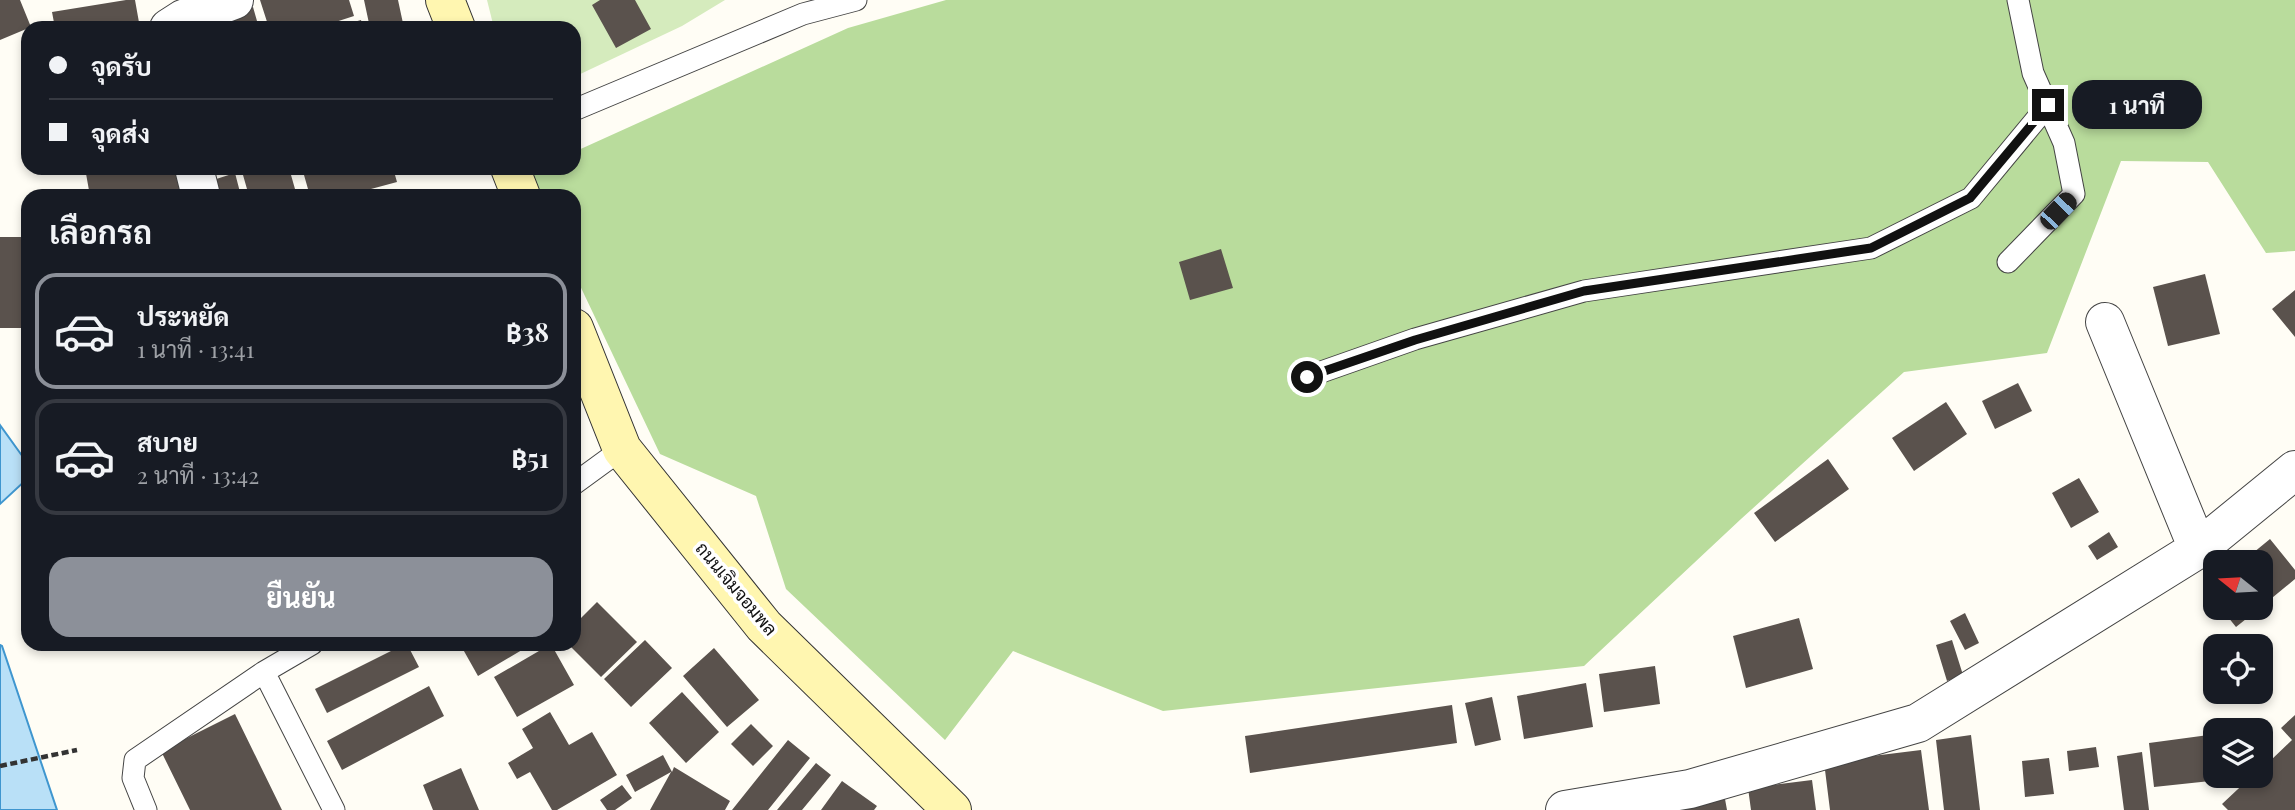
<!DOCTYPE html>
<html lang="th">
<head>
<meta charset="utf-8">
<style>
  body { margin:0; font-family:"Playfair Display",Sarabun,serif; background:#20242c; color:#f1f3f6; height:100vh; display:flex; flex-direction:column; font-size:26px; white-space:nowrap }
  * { box-sizing:border-box; margin:0 }
  p { font-size:23px; color:#9ea1a6 }
  .icon { flex:none; width:38px; height:38px; fill:none; stroke:currentColor; stroke-width:2; stroke-linecap:round; stroke-linejoin:round }
  .map { position:relative; flex:1; overflow:hidden }
  .sheet { position:absolute; left:21px; top:189px; width:560px; height:462px; display:flex; flex-direction:column; background:#171b24; border-radius:21px; box-shadow:0 4px 10px #0003 }
  .sheet>* { flex:none }
  .hud { position:absolute; left:21px; top:21px; width:560px; height:154px; border-radius:21px; box-shadow:0 4px 10px #0003; display:grid; align-content:center; height:154px; padding:0 28px; background:#171b24 }
  .needle { width:46px; rotate:288deg }
  .controls { position:absolute; left:2203px; top:550px; display:grid; gap:14px }
  .controls a { display:grid; place-items:center; width:70px; height:70px; border-radius:14px; background:#171b24; box-shadow:0 4px 10px #0003; font-size:35px }
  .end { position:absolute; width:32px; height:32px; margin:-16px; border:9px solid #111; background:#fff; box-shadow:0 0 0 4px #fff }
  .from { border-radius:50% }
  .bubble { position:absolute; height:49px; border-radius:21px; background:#171b24; box-shadow:0 4px 10px #0003; font-size:23px; font-weight:700; line-height:49px; text-align:center }
  .car { position:absolute; width:21px; height:42px; margin:-21px -10px; border-radius:9px; box-shadow:0 0 5px 2px #0007; background:linear-gradient(#222 24%,#8ab4d8 0 40%,#222 0 76%,#8ab4d8 0 86%,#222 0) }
  .hud b { display:flex; align-items:center; gap:24px; height:66px; font-size:26px }
  .hud b+b { border-top:2px solid #363941 }
  .hud i { width:18px; height:18px; background:#f1f3f6 }
  ul { padding:0; list-style:none }
  li { display:flex; align-items:center; gap:21px; height:116px; margin:0 14px 10px; padding:0 14px; border:4px solid #363941; border-radius:21px }
  li div { flex:1 }
  li b { display:block; font-size:26px }
  li em { font-style:normal; font-weight:700 }
  li.active { border-color:#8c9099 }
  li>.icon { width:63px; height:63px; stroke-width:1.5 }
  h2 { padding:0 28px; font-size:32px; line-height:84px }
  .action { display:flex; gap:14px; margin-top:auto; padding:14px 28px }
  .action a { flex:1; height:80px; border-radius:21px; background:#8c9099; color:#fff; font-size:28px; font-weight:700; line-height:80px; text-align:center }
  .map>svg:first-child { display:block }
</style>
</head>
<body>
<div class="map">
<svg width="2295" height="810" viewBox="0 0 2295 810">
  <rect width="100%" height="100%" fill="#fffdf5"/>
  <path fill="#d5ebbd" d="M487,0H725L682,26L574,77V28H494Z"/>
  <path fill="#b9dc9c" d="M946,0H2295V251L2266,253L2208,162L2121,161L2047,353L1904,372L1741,519L1584,666L1163,711L1013,651L945,740L786,589L756,496L660,454L574,273V196H538L527,173L538,168H574V152L848,28Z"/>
  <path fill="#b9e0f7" stroke="#3f96cf" stroke-width="2" d="M0,425L28,464V478L0,504Z
    M0,645L2,646L57,810H0Z"/>
  <path fill="#5a524d" d="M0,0H20L31,27L0,40Z
    M126,0H135L140,28H55L52,12Z
    M260,0H349L354,16L317,28H269Z
    M364,0H398L404,28H370Z
    M600,0H635L651,29L616,48L592,5Z
    M253,7L259,28H202L200,23Z
    M361,20L363,28H336V27Z
    M85,168H181L186,196H90Z
    M241,168H289L297,196H249Z
    M302,168H393L397,182L345,196H310Z
    M235,173L241,196H214L210,181Z
    M394,189L396,196H375Z
    M0,237H28V328H0Z
    M1221,249L1233,288L1190,300L1179,262Z
    M2205,274L2220,334L2168,346L2153,287Z
    M2295,290V337L2272,309Z
    M2018,383L2032,411L1995,429L1982,401Z
    M1946,402L1967,434L1914,471L1892,438Z
    M1828,459L1849,489L1775,542L1754,513Z
    M2079,478L2099,512L2071,528L2052,493Z
    M2109,532L2118,547L2097,560L2088,546Z
    M2270,539L2295,570V579L2261,607V562H2242Z
    M2216,584V602L2206,591Z
    M597,602L637,642L601,677L568,644H574V625Z
    M2220,607H2261L2236,627Z
    M1965,613L1979,643L1965,650L1950,621Z
    M1799,618L1813,669L1746,688L1733,636Z
    M645,640L672,668L631,707L604,679Z
    M1952,640L1963,675L1947,681L1936,645Z
    M405,644H407L419,667L327,713L315,689Z
    M460,644H532L478,676Z
    M551,644L574,685L517,717L494,677Z
    M714,648L759,700L727,727L683,676Z
    M1655,666L1660,704L1604,712L1599,674Z
    M1586,683L1593,727L1524,739L1517,696Z
    M429,686L444,716L342,770L327,741Z
    M682,692L719,732L686,763L649,723Z
    M1492,697L1501,740L1475,746L1465,703Z
    M1452,705L1457,743L1250,773L1245,736Z
    M550,712L569,745L592,732L617,775L557,810H552L530,772L517,779L508,763L533,748L522,729Z
    M235,714L282,810H190L161,751Z
    M2295,715V810H2228L2222,804L2253,775H2261V729L2264,728L2269,762L2292,740L2281,728Z
    M751,724L773,746L753,766L731,744Z
    M2216,734V775H2248V777L2154,787L2149,743Z
    M1971,735L1980,810H1944L1936,740Z
    M788,740L810,758L768,810H732Z
    M2096,747L2099,767L2069,771L2067,751Z
    M1921,750L1929,810H1830L1824,762Z
    M2142,752L2149,810H2124L2117,756Z
    M663,755L672,772L674,767L730,801L725,810H650L671,772L635,792L626,775Z
    M2049,758L2054,794L2025,797L2022,761Z
    M816,763L831,775L802,810H777Z
    M461,768L479,810H433L423,785Z
    M1812,780L1816,810H1751L1748,788Z
    M842,781L877,806L874,810H821Z
    M622,785L632,798L615,810H607L600,800Z
    M1725,799L1727,810H1680Z"/>
  <g fill="none" stroke-linecap="round" stroke-linejoin="round">
    <g stroke="#444" stroke-width="23">
      <path id="service" d="M574,110L803,14L856,0
        M2008,262L2074,194L2064,143L2033,73L2018,0
        M1307,377L1415,339L1584,291L1871,248L1971,198L2048,105
        M574,484L622,449
        M264,672L334,810
        M146,810L133,778L135,760L264,672L312,644"/>
    </g>
    <g stroke="#444" stroke-width="40">
      <path id="minor" d="M169,28L183,19L234,0
        M194,168L201,196
        M2105,322L2198,549
        M1565,810L1690,789L1918,723L2198,549L2295,470"/>
    </g>
    <g stroke="#333" stroke-width="40">
      <path id="secondary" d="M445,0L456,28
        M510,168L521,196
        M574,328L622,449L764,626L952,810"/>
    </g>
    <path stroke="#333" stroke-width="4.5" stroke-dasharray="7 3.5" stroke-linecap="butt" d="M0,766L77,750"/>
    <use href="#service" stroke="#fff" stroke-width="21"/>
    <use href="#minor" stroke="#fff" stroke-width="38"/>
    <use href="#secondary" stroke="#fff6b0" stroke-width="38"/>
  </g>
  <g fill="none" stroke-linecap="round" stroke-linejoin="round">
    <path stroke="#111" stroke-width="9" d="M1307,377L1415,340L1584,291L1871,248L1970,198L2048,105"/>
  </g>
  <g text-anchor="middle" stroke-width="7" stroke-linejoin="round" paint-order="stroke">
    <g font-size="18" fill="#111" stroke="#fff">
      <text transform="translate(736 589) rotate(50)" y="6">ถนนเจิมจอมพล</text>
    </g>
  </g>
</svg>
<div class="controls">
<a><svg class="needle" viewBox="-14 -14 28 28"><path d="M0-13l5 13h-10z" fill="#e53935"/><path d="M0 13l5-13h-10z" fill="#9ea1a6"/></svg></a>
<a><svg class="icon" aria-label="locate" viewBox="0 0 24 24"><circle cx="12" cy="12" r="6"/><path d="M12 2v4M12 18v4M2 12h4M18 12h4"/></svg></a>
<a><svg class="icon" aria-label="layers" viewBox="0 0 24 24"><path d="M12 4l9 5-9 5-9-5zM3 14l9 5 9-5"/></svg></a>
</div>
<i class="end from" style="left:1307px;top:377px"></i>
<i class="end" style="left:2048px;top:105px"></i>
<div class="bubble" style="left:2072px;top:80px;width:130px">1 นาที</div>
<i class="car" style="left:2058px;top:211px;rotate:44deg"></i>
<div class="hud">
<b><i class="from"></i>จุดรับ</b>
<b><i></i>จุดส่ง</b>
</div>
<section class="sheet">
<h2>เลือกรถ</h2>
<ul>
<li class="active"><svg class="icon" aria-label="car" viewBox="0 0 24 24"><path d="M5 17H2v-5l4-1 3-4h7l3 4 3 1v5h-3M9 17h6M6 11h13"/><circle cx="7" cy="17" r="2"/><circle cx="17" cy="17" r="2"/></svg><div><b>ประหยัด</b><p>1 นาที · 13:41</p></div><em>฿38</em></li>
<li><svg class="icon" aria-label="car" viewBox="0 0 24 24"><path d="M5 17H2v-5l4-1 3-4h7l3 4 3 1v5h-3M9 17h6M6 11h13"/><circle cx="7" cy="17" r="2"/><circle cx="17" cy="17" r="2"/></svg><div><b>สบาย</b><p>2 นาที · 13:42</p></div><em>฿51</em></li>
</ul>
<div class="action"><a>ยืนยัน</a></div>
</section>
</div>
</body>
</html>
